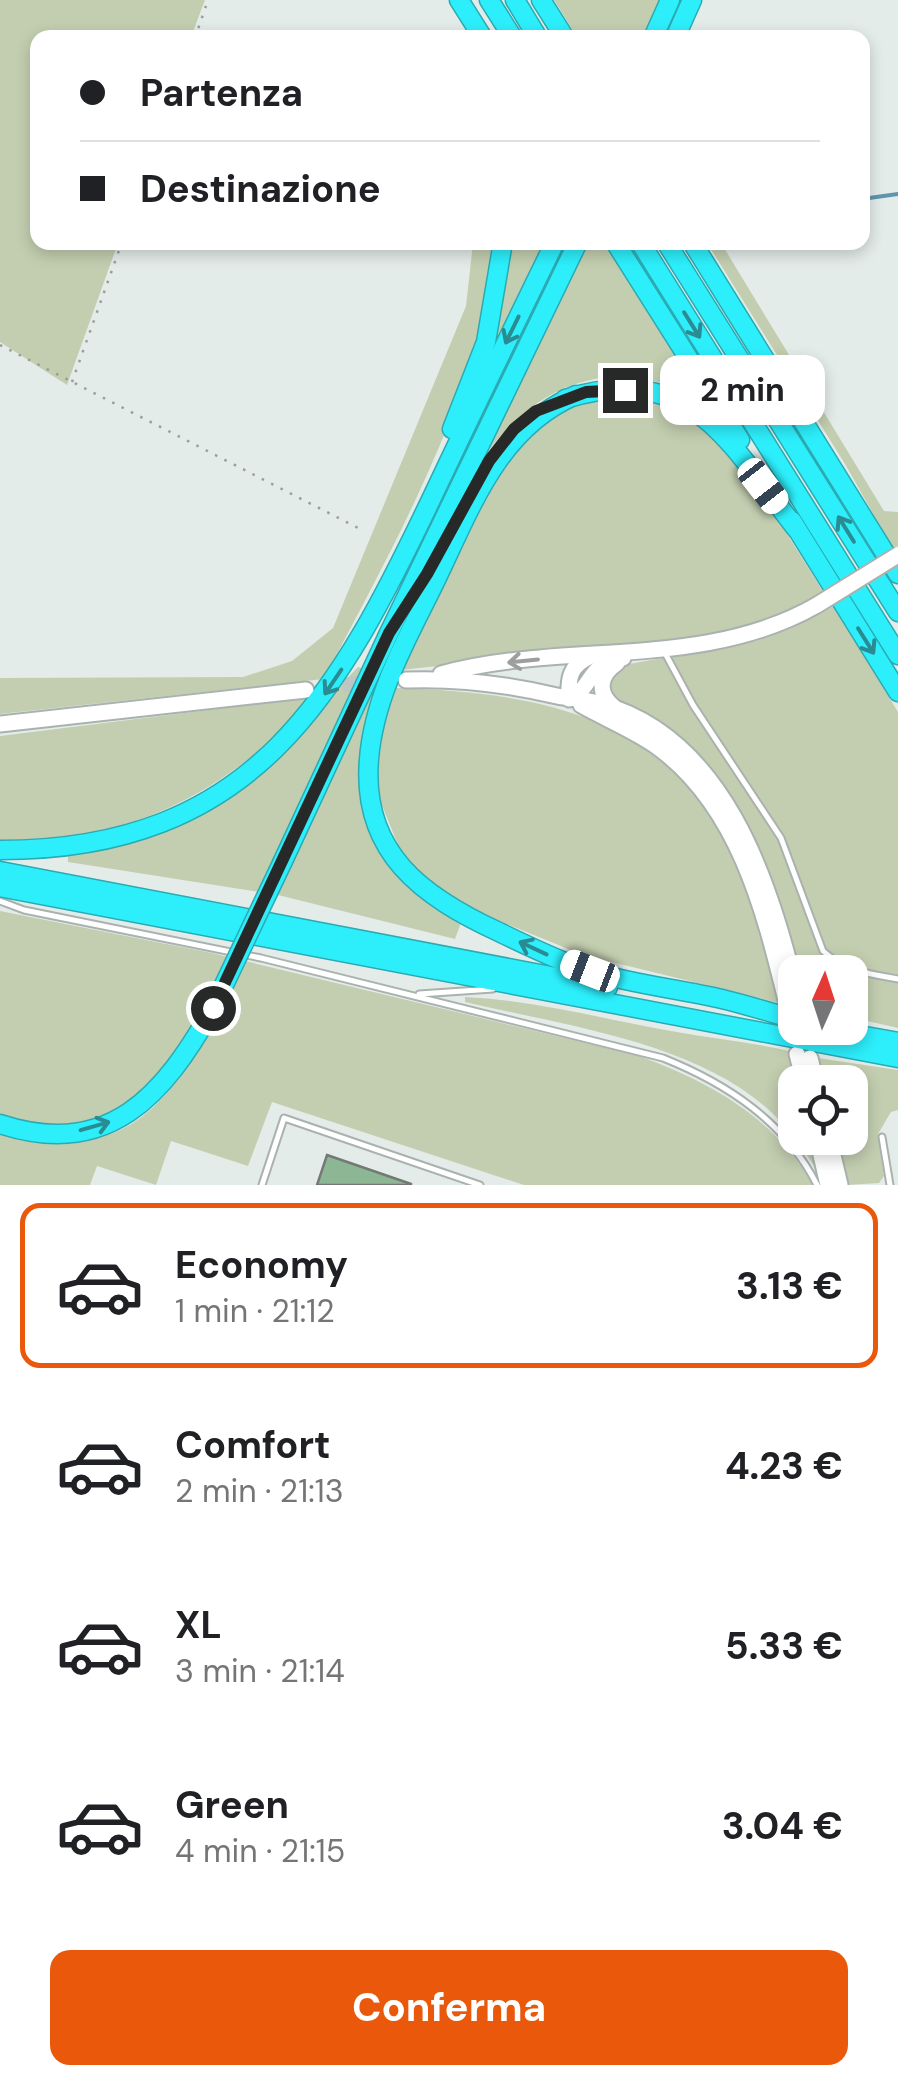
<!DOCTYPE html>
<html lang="it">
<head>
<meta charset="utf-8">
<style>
  body { margin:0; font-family:"DM Sans",sans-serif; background:#f2f2f2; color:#202124; height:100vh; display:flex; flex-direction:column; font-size:38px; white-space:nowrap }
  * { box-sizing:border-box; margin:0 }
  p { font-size:32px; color:#757577 }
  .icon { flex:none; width:55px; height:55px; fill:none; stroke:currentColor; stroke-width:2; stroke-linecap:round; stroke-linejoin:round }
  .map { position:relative; height:1185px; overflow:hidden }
  .sheet { display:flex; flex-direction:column; background:#fff; flex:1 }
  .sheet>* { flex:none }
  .banner { position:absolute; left:30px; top:30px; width:840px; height:220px; border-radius:20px; box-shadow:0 5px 15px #0003; display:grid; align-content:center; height:220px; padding:0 50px; background:#fff }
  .needle { width:65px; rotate:3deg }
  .fabs { position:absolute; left:778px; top:955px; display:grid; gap:20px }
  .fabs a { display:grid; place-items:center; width:90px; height:90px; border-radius:20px; background:#fff; box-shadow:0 5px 15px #0003; font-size:50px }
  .end { position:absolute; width:45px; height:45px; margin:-22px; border:12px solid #262928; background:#fff; box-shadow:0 0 0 5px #fff }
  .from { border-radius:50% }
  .bubble { position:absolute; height:70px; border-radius:20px; background:#fff; box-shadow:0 5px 15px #0003; font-size:32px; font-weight:700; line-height:70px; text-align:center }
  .car { position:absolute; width:30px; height:60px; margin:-30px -15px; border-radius:12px; box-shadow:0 0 8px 2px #0007; background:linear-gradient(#fff 24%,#345 0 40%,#fff 0 76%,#345 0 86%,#fff 0) }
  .banner b { display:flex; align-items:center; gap:35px; height:95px; font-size:38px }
  .banner b+b { border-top:2px solid #e0e0e0 }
  .banner i { width:25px; height:25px; background:#202124 }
  ul { padding:18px 0 0; list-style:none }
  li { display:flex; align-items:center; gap:30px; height:165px; margin:0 20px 15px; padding:0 30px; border:5px solid transparent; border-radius:20px }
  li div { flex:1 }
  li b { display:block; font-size:38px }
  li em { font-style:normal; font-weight:700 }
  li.current { border-color:#ea580c }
  li>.icon { width:90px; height:90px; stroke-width:1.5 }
  .cta { display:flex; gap:20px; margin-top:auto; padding:20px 50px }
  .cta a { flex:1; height:115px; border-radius:20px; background:#ea580c; color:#fff; font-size:40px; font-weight:700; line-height:115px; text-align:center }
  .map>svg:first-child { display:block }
</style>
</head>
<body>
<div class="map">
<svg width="898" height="1185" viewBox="0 0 898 1185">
  <rect width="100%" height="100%" fill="#e4ecea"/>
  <path fill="#c3ceb0" d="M0,0H205L191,37L38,38V242L118,243L67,385L0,342Z
    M554,0H661L643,38L577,37Z
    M473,243H497C477,401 396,540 324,679L0,714V678L243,677L292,661L333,628L466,306Z
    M510,243H546L479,380L501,308Z
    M581,243H609L715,416C698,396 675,385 649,380C573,365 516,408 476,468Z
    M707,243H721L884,511L898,512V546L893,549L845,464Z
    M644,396L683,409L745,467L824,593L789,613L758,626L680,640L401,670L503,462L547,416L594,398Z
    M834,606L898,712V1028L850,1017V972H798L778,901L747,828L609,698V676L618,666L756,641L790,629Z
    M358,667L364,669L269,867L288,874L362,708L384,676L368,724L375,835L462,920L455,939L278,895L68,862V854C157,838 235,804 298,738C320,716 335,689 358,667Z
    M395,688C581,693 707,734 762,929C769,953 773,978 779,1003L583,955L450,901L402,855L375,788L387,703Z
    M312,697C252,768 177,816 85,835C58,841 28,840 0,842V736Z
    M0,911L212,953L639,1056C710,1082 774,1117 813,1185H524L272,1102L248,1166L171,1141L156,1185L97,1166L90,1185H0V1133C129,1163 160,1111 223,1012L207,1003L183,1046L151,1092L90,1124L44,1127L0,1117Z
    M465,997C534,1000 603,1019 671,1031C712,1039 753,1042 793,1052L800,1082H795V1138H813L818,1172C807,1155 796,1137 782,1123C709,1043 565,1026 465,1002Z
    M818,1058L898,1070V1110L891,1112L878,1134L884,1176L879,1183L847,1185L836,1138H850V1082H823Z"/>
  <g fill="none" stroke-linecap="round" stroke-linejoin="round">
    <path stroke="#5f95ae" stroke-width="4" d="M862,199L898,194"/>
  </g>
  <path fill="#8db794" stroke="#747975" stroke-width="2.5" d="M327,1155L411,1184V1185H317Z"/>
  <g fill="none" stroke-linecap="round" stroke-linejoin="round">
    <path stroke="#bec5c3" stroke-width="15" stroke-dasharray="15 8" stroke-linecap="butt" d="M320,688L377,681"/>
    <g stroke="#aab2af" stroke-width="9">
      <path id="lane" d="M665,653L693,705L781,838L823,951C845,971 869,974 898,979
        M0,901L24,910L261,958L663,1058C728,1084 785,1122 817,1185
        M419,994L493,989
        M882,1137L890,1185
        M262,1185L284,1118L480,1185"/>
    </g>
    <g stroke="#aab2af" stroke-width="19">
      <path id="secondary" d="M441,674C565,640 702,671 817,605
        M406,680C458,678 506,684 557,696C571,699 587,699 602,704C723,738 769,878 795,986
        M569,699C595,686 585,665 623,658
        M569,699C568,678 570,666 589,657
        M581,705C606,719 633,730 656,746C739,806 764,911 787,1004
        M615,708C597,694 598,676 617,663
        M0,724L306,690
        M797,1054L804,1082
        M810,1058L816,1082
        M817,1138L828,1185
        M829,1138L840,1185"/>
    </g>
    <g stroke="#2baab2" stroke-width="21">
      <path id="highway" d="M459,0L483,38
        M489,0L513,38
        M515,0L538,38
        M541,0L565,38
        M653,38L670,0
        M675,38L692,0
        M615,242L740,440
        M640,242L898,655
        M666,242L898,612
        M692,242L898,574
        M576,395C495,429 468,516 431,590C404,644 374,698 369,759C361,853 423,897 499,932C528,946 558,961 589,971C632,984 678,989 722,999C747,1005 771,1013 795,1019
        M565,399C692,359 731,446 798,531
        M452,429L486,342L503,242
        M792,521L898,692
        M0,850C256,850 339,694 436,489C475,406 515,324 555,242
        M283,861L389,633L578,242
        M0,871L608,987
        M0,887L898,1058
        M820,1028L898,1042
        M0,1124C109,1160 164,1095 213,1008"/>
    </g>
    <path stroke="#989e9c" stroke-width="2.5" stroke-dasharray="2.5 8" stroke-linecap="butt" d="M195,38L208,0
      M0,345L364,531
      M72,382L122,242"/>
    <use href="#lane" stroke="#fff" stroke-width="5"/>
    <use href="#secondary" stroke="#fff" stroke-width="15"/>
    <use href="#highway" stroke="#2deffc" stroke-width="18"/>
    <g stroke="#aab2af" stroke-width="19" stroke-linecap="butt">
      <path id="secondary-bridge" d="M817,605L898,555"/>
    </g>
    <g stroke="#2baab2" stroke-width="21" stroke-linecap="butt">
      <path id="highway-bridge" d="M213,1008L283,861"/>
    </g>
    <use href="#secondary-bridge" stroke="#fff" stroke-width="15"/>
    <use href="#highway-bridge" stroke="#2deffc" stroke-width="18"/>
  </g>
  <defs><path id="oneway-shaft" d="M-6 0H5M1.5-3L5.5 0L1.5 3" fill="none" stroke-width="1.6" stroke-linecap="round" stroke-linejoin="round" transform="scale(2.5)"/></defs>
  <g stroke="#2a8c92">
    <use href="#oneway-shaft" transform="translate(692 325) rotate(58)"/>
    <use href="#oneway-shaft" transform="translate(512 330) rotate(116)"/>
    <use href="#oneway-shaft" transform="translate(846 529) rotate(-122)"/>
    <use href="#oneway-shaft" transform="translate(866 641) rotate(58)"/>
    <use href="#oneway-shaft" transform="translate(333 682) rotate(124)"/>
    <use href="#oneway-shaft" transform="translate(533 948) rotate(-155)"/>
    <use href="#oneway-shaft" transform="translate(95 1126) rotate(-16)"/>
  </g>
  <use stroke="#9d9f9e" href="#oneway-shaft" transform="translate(523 661) rotate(174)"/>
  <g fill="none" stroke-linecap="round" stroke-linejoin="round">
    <path stroke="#262928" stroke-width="12" d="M213,1008L389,633L427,574L489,461L514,429L536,411L586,392L625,390"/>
  </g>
</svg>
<div class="fabs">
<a><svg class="needle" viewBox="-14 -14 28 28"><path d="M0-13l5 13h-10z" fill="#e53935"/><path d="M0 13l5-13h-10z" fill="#757577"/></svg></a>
<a><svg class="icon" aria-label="locate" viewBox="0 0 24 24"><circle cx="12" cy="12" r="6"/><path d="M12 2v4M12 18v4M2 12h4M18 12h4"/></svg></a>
</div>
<i class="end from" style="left:213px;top:1008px"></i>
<i class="end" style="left:625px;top:390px"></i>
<div class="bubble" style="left:660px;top:355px;width:165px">2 min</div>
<i class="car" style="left:763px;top:486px;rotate:142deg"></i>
<i class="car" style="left:590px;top:971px;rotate:291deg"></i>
<div class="banner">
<b><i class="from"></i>Partenza</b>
<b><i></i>Destinazione</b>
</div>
</div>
<section class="sheet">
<ul>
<li class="current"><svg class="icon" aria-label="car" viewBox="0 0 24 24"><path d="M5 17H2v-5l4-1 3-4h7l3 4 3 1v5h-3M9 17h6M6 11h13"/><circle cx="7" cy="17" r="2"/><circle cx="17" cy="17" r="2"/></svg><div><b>Economy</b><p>1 min · 21:12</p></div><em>3.13 €</em></li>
<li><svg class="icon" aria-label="car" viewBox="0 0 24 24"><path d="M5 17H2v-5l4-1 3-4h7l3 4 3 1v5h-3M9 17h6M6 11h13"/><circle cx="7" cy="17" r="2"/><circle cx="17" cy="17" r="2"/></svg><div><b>Comfort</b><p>2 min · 21:13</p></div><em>4.23 €</em></li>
<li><svg class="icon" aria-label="car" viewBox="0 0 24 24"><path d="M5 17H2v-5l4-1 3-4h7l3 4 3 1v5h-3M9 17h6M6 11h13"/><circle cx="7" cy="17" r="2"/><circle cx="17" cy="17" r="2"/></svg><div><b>XL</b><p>3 min · 21:14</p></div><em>5.33 €</em></li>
<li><svg class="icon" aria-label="car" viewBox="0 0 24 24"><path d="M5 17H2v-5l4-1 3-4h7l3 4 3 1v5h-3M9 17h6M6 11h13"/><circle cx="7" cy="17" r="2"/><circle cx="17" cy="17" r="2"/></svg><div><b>Green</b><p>4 min · 21:15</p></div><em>3.04 €</em></li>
</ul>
<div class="cta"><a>Conferma</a></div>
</section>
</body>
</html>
